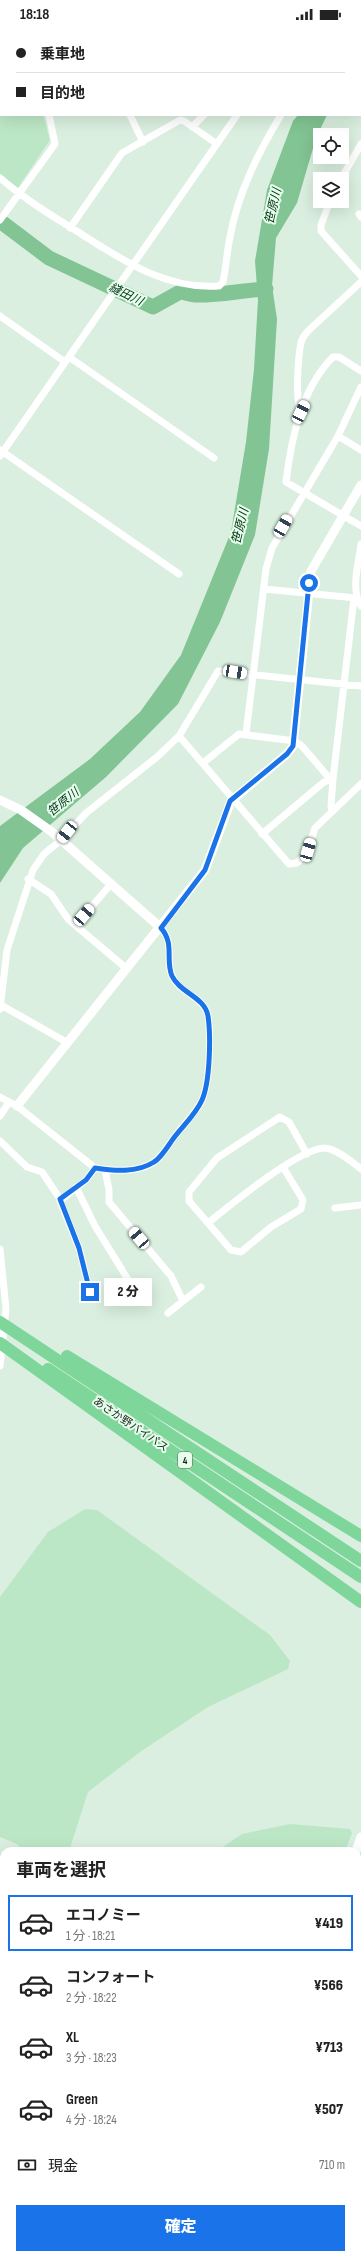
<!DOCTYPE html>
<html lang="ja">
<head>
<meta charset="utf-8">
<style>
  body { margin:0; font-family:"Sofia Sans Condensed","Noto Sans JP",sans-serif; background:#f6f6f6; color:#222; height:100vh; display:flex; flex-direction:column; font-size:15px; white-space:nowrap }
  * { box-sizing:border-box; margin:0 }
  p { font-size:13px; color:#767676 }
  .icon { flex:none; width:22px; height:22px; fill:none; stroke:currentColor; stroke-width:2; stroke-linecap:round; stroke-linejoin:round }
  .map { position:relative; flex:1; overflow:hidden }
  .sheet { position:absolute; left:0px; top:1819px; width:361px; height:412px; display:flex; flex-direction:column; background:#fff; border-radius:12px 12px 0 0; box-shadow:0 4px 16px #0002 }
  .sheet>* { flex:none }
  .banner { position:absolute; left:0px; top:0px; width:361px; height:88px; box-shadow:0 4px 16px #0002; display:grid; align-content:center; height:88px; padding:0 16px; background:#fff }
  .buttons { position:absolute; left:313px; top:100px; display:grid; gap:8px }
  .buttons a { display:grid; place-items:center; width:36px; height:36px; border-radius:0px; background:#fff; box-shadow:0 4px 16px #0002; font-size:20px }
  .end { position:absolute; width:18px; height:18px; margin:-9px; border:5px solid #1a73e8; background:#fff; box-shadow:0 0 0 2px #fff }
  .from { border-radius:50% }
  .bubble { position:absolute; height:28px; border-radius:0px; background:#fff; box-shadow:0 4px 16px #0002; font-size:13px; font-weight:800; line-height:28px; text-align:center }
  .car { position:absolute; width:12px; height:24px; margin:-12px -6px; border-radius:5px; box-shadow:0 0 3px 1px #0007; background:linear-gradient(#fff 24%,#345 0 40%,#fff 0 76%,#345 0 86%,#fff 0) }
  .banner b { display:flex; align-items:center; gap:14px; height:38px; font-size:15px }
  .banner b+b { border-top:1px solid #e0e0e0 }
  .banner i { width:10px; height:10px; background:#222 }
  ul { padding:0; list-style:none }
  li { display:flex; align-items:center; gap:12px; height:56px; margin:0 8px 6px; padding:0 8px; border:2px solid transparent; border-radius:0px }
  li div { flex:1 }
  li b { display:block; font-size:15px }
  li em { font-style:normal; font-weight:800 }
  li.current { border-color:#1a73e8 }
  li>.icon { width:36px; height:36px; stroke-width:1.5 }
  h2 { padding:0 16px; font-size:18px; line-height:48px }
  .pay { display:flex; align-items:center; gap:10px; height:44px; padding:0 16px; font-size:15px }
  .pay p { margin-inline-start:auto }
  .button { display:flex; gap:8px; margin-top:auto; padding:8px 16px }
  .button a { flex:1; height:46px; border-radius:0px; background:#1a73e8; color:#fff; font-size:16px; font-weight:800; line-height:46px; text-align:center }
  .status { display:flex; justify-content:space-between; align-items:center; height:28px; padding:0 20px; background:#fff; direction:ltr }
  .status svg { height:11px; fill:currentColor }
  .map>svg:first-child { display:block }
</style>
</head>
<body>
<div class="status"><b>18:18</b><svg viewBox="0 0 49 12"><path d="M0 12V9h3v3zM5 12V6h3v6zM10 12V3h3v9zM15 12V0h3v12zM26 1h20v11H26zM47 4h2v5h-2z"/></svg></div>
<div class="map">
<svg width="361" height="2231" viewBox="0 0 361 2231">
  <rect width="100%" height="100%" fill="#daefdf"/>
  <path fill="#bce7c6" d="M0,63L1,87H43L50,112L17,161L0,148Z
    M85,1481L97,1482L270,1607L290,1633L288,1641L208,1679L140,1724L88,1764L69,1823H23L17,1816L0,1809V1569L48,1504Z
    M290,1796L350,1801L352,1805L345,1823H217L242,1806Z
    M357,1997C361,2006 361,2034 357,2043Z
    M357,2066L361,2070V2106L357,2105Z"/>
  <path fill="#82c493" d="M298,87H327L316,110L297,175L276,210L272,258L277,291L269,421L255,507L220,594L178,676L106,749L23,820L0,855V798L90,731L140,684L181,627L231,504L246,414L254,341L258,272L255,233L267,162L293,93Z"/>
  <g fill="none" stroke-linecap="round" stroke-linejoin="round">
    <path stroke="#82c493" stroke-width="15" d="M0,193L49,230L153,279L180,264C185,264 190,267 195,267C217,268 243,262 266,261"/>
    <path stroke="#fff" stroke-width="7" d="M27,0V1
      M298,1L299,0
      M360,5H361
      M0,61L1,60
      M130,87L143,114
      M192,99L204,87
      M0,150C23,170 49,186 75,202C119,230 164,262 219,258L223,254C226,239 227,224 230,209C238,165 258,125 281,87
      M341,151L361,116
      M330,173L321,197V203L361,248
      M359,186L361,189
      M0,192L55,116L49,87
      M70,200L122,125L180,92L184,93L217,116
      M0,288L65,334
      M69,329L214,430
      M361,343L339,329H333C301,361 291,412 286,454L361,498
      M301,384C295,373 298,328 301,315C302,310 305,306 309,302L361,254
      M338,408L361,422
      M0,422L179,546
      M0,428L237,87
      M361,516C359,535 350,561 361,578
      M264,561L356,570
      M246,706L266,541L272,520L338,408L361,359
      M179,708L289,836L297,835L307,825L315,800L361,756
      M203,735L239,706L295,713L302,718L330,751
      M332,783L331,778L333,751L354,570
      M262,806L324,754L333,751
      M28,851L51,866L68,891L127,941
      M76,897L111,856
      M1,977L68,1015
      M0,981L7,922L33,842L44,826L61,812L86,785L157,729L179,708L218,643L361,658
      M0,1069L17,1078L95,1140C114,1143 137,1145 154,1134C162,1129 169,1116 175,1108C183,1097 196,1085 202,1072C210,1053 211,1009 208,988C205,969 179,965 172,948C165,932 175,916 161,900
      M0,1088L9,1074
      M0,1113L27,1139L42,1144L60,1171
      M283,1139L303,1172L301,1181L271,1199L241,1224L231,1222L189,1173V1164L217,1130L280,1089L289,1094L307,1126
      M105,1142L109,1162V1174L171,1248L183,1273
      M76,1159L95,1198L132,1258
      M335,1180L361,1177
      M208,1195C230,1177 298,1121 324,1120C336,1120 352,1134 361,1141
      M0,1221L6,1281L0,1338
      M90,1264L79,1220L60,1173L86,1152L95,1140
      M168,1285L201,1259
      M0,1891L4,1895"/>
    <path stroke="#fff" stroke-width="9" d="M0,772L21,782L52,804L161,900
      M17,1078L205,842L231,773L287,726L293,718L311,543L361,457
      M356,1823L361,1809
      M63,2231L65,2227"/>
    <path stroke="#7ed69a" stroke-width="12" d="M0,1294L361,1533
      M0,1315L361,1574
      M67,1328L361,1508
      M48,1341L361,1549"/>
  </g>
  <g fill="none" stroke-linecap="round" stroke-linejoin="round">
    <path stroke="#1a73e8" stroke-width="5" d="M90,1264L79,1220L60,1171L86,1152L95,1140C114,1143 137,1145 154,1134C161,1130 168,1118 173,1111C182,1099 196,1086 202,1072C210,1054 211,1009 208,988C205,969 180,965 172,948C165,932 175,916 161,900L205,842L230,773L287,726L293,718L309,555"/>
  </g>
  <g text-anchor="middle" stroke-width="4" stroke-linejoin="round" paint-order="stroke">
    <rect fill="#e7fdec" stroke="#58645a" stroke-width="1" x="178" y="1424" width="14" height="16" rx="3"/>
    <g font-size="10" font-weight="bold" fill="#1a221c">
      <text x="185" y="1436">4</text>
    </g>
    <g font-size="11" fill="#1a221c" stroke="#e7fdec">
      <text transform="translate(131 1396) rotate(34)" y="4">あさか野バイパス</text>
    </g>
    <g font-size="12" font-style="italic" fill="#003314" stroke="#e7fdec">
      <text transform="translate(273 178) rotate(-77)" y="4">笹原川</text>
      <text transform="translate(126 266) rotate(26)" y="4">縫田川</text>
      <text transform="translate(240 498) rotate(-76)" y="4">笹原川</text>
      <text transform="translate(63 774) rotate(-39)" y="4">笹原川</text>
    </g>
  </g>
</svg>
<div class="buttons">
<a><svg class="icon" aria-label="locate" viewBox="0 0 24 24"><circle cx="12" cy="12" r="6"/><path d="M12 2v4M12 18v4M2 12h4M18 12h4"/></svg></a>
<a><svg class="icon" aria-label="layers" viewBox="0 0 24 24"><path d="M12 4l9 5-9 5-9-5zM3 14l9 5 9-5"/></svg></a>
</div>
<i class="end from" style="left:309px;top:555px"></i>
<i class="end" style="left:90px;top:1264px"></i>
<div class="bubble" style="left:104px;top:1250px;width:48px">2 分</div>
<i class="car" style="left:301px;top:384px;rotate:26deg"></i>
<i class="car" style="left:283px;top:498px;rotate:30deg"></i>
<i class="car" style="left:235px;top:644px;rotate:99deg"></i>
<i class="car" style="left:67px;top:804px;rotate:218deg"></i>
<i class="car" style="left:308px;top:822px;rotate:16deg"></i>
<i class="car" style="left:84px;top:887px;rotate:41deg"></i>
<i class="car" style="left:139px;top:1210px;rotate:320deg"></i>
<div class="banner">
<b><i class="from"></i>乗車地</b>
<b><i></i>目的地</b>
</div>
<section class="sheet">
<h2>車両を選択</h2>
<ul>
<li class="current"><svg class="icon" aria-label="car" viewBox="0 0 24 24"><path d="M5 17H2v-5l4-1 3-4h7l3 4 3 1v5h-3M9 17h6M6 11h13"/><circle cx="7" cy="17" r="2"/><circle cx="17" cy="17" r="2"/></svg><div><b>エコノミー</b><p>1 分 · 18:21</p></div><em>¥419</em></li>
<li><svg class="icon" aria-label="car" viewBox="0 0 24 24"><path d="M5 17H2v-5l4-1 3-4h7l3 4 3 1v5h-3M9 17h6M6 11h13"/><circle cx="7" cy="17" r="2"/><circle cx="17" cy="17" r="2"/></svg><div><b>コンフォート</b><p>2 分 · 18:22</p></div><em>¥566</em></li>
<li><svg class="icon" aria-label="car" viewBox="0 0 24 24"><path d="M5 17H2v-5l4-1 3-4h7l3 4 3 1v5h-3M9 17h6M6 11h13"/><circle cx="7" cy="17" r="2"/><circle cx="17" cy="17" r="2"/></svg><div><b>XL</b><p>3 分 · 18:23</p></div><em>¥713</em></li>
<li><svg class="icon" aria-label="car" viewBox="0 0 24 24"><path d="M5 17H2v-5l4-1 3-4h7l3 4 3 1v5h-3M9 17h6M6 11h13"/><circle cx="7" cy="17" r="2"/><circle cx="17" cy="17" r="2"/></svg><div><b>Green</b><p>4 分 · 18:24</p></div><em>¥507</em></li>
</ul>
<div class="pay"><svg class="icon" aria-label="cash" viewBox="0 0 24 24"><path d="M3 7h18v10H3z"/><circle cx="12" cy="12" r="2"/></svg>現金<p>710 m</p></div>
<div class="button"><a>確定</a></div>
</section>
</div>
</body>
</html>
